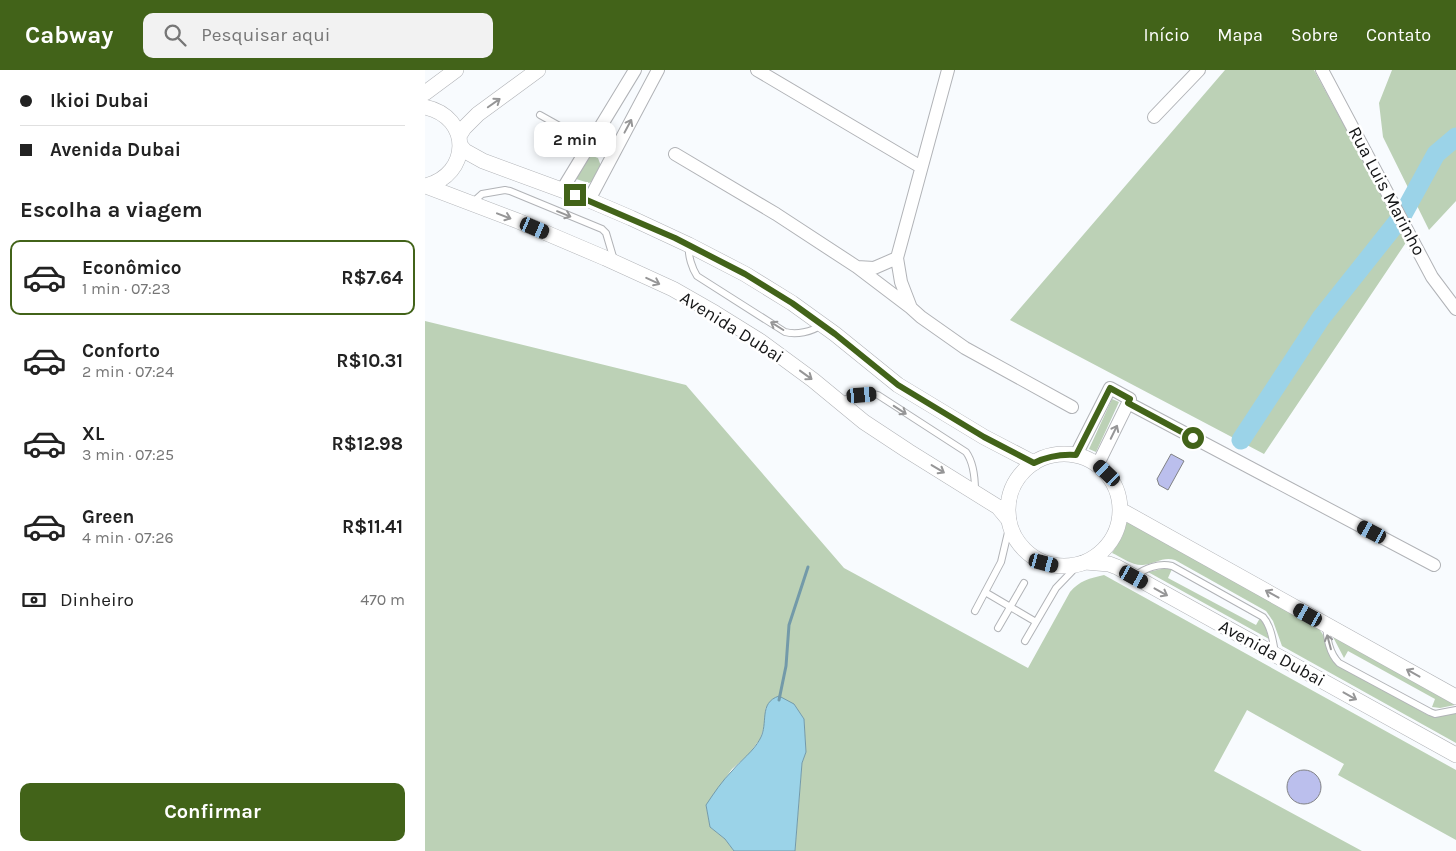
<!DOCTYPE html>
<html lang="pt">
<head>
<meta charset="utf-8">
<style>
  body { margin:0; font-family:Karla,sans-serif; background:#f2f2f2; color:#222; height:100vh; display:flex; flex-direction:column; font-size:19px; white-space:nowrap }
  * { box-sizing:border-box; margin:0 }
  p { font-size:16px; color:#767676 }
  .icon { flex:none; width:28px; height:28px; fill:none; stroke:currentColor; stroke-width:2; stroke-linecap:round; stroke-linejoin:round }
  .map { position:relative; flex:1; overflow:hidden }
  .drawer { display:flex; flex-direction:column; background:#fff; width:425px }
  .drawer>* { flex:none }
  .hud { display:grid; align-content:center; height:110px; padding:0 20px; background:#fff }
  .end { position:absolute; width:22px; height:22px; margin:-11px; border:6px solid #426319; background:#fff; box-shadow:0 0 0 2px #fff }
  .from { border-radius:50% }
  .bubble { position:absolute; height:35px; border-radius:10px; background:#fff; box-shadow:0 2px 8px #0003; font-size:16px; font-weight:700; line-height:35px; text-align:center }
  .car { position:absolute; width:15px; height:30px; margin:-15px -8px; border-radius:6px; box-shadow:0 0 4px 1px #0007; background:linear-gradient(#222 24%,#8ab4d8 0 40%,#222 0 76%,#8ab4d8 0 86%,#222 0) }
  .hud b { display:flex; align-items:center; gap:18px; height:48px; font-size:19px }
  .hud b+b { border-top:1px solid #e0e0e0 }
  .hud i { width:12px; height:12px; background:#222 }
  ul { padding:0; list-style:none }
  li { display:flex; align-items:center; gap:15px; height:75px; margin:0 10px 8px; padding:0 10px; border:2px solid transparent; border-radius:10px }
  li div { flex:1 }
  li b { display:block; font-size:19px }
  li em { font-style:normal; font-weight:700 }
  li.active { border-color:#426319 }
  li>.icon { width:45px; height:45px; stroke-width:1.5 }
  h2 { padding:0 20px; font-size:22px; line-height:60px }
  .pay { display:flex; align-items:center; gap:12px; height:55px; padding:0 20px; font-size:19px }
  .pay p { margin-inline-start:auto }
  .action { display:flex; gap:10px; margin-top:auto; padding:10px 20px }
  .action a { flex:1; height:58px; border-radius:10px; background:#426319; color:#fff; font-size:20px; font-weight:700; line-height:58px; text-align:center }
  header { display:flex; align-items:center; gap:30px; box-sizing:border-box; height:70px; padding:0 25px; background:#426319; color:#fff }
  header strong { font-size:24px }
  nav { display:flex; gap:28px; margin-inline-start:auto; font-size:18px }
  .search { width:350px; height:45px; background:#f2f2f2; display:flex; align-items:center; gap:12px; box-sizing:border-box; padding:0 18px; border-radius:10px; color:#767676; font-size:19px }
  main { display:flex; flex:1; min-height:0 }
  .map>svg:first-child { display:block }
</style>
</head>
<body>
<header>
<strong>Cabway</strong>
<div class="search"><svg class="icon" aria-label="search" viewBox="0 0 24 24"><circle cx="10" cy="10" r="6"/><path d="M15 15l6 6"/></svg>Pesquisar aqui</div>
<nav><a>Início</a><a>Mapa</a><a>Sobre</a><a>Contato</a></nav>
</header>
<main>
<section class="drawer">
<div class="hud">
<b><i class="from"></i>Ikioi Dubai</b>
<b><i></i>Avenida Dubai</b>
</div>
<h2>Escolha a viagem</h2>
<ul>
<li class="active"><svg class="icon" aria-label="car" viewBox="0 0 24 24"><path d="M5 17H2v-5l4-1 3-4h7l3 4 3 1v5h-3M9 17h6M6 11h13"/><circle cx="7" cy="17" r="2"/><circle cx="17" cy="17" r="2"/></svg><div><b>Econômico</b><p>1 min · 07:23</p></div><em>R$7.64</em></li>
<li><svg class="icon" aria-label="car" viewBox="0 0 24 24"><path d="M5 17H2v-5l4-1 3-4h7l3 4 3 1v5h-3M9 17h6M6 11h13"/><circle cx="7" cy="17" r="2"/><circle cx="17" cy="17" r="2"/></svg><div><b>Conforto</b><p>2 min · 07:24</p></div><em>R$10.31</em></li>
<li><svg class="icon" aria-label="car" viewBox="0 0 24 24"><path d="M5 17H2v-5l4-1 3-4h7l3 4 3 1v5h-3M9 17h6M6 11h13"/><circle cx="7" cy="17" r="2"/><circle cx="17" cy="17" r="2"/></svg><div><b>XL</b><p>3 min · 07:25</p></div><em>R$12.98</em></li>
<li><svg class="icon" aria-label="car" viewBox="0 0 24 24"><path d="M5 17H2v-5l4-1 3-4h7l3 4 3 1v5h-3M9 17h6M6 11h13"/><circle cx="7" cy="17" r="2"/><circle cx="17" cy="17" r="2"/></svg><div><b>Green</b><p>4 min · 07:26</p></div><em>R$11.41</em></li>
</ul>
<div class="pay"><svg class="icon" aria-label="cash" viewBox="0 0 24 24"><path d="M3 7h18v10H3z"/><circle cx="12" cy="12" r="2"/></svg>Dinheiro<p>470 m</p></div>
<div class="action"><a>Confirmar</a></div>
</section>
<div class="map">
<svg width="1031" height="781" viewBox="0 0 1031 781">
  <rect width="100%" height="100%" fill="#f8fbfe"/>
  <path fill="#bcd1b6" d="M800,0H889L982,171L839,384L585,250Z
    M967,0H1031V131L1004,160L958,67L954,33Z
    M165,85L173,88L176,96L166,112L164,113L151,109Z
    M0,251L261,315L419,498L603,598L645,522C654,511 665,508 679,505L1031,700V770L913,705L919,694L822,640L789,701L937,781H370L377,693L381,682L379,649L369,634L341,637L339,657L335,669L324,684L307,699L281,735L285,757L300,769L309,781H0Z
    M687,329L694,332L671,382L664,379Z
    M702,451L894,559C903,569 902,584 912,594L1001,644L1006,645L1031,642V673L857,576L848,551L841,541L750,490C738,486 730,494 718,495C708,496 696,487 687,483L697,467Z
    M741,498L747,499L743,508L831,555L835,548L839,552L844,569L723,502Z
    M908,567L1030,635L1015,638L1007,637L1010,629L923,581L919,588Z"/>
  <path fill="#9bd3e8" stroke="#739aa9" d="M354,626L369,634L379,649L381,682L377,693L370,781H309L300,769L285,757L281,735C289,723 297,711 307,701C316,690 328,682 335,669C344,653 333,633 354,626Z"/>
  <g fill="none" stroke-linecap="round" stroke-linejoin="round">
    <path stroke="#739aa9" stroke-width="3" d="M354,630L361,596L364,555L383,497"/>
    <path stroke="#9bd3e8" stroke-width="19" d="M816,370L896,248L977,146L1011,84L1031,67"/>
  </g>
  <path fill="#bbbfed" stroke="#818285" d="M746,384L759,391L743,420L734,415L732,409Z
    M862 717a17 17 0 1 1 34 0a17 17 0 1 1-34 0Z"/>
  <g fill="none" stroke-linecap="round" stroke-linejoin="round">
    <g stroke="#b1b3b7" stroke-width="8">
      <path id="service" d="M115,45L165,73
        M47,133L57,124L80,120L85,121L177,159L181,163L189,190
        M264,177C263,186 267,198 272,206L360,262C371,265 387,262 396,255
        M417,332C426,325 441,321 453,325L541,382C549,393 550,409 550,421
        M710,506C720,498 734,493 747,496L838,547C846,556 848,571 850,583
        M560,522L611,552
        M550,541L576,492L585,454
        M901,555C902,568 904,583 914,593L1005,642L1010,644L1031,640
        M573,558L599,513
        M600,571L631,518L655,493"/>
    </g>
    <g stroke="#b1b3b7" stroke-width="14">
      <path id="minor" d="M332,0L496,97
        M897,0L1007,207L1031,239
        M729,47L774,0
        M250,84L351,144L432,197L449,198L472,188L476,212L486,238L496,247L540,278L647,337
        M137,120L210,0
        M164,130L233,0
        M472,188L523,0
        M432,197L486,238
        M703,333L1009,495
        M651,385L685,318L705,329L673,394"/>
    </g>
    <g stroke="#b1b3b7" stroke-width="16">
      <path id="tertiary" d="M0,23L31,0
        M0,37C47,47 46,105 0,116
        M34,66L39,58L53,44L113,0
        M35,75L40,81L58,91L164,130L206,148L264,175L320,204L367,233L410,264L473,315L559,367L609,393
        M1,116L93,151L180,188L248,219L290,243L335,271L388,310L439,352L483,381L573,437L583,449
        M583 440a56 56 0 1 1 112 0a56 56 0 1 1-112 0Z
        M696,441L701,443L1031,627
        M660,492L684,494L692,497L1031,685"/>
    </g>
    <use href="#service" stroke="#fff" stroke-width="6"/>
    <use href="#minor" stroke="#fff" stroke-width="12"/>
    <use href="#tertiary" stroke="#fff" stroke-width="15"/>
  </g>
  <defs><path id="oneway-shaft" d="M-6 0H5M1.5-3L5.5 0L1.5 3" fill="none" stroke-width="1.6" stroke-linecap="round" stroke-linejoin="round" transform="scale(1.25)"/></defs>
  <g stroke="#969697">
    <use href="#oneway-shaft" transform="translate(69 33) rotate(-35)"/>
    <use href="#oneway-shaft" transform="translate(203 56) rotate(-62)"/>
    <use href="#oneway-shaft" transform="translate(139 144) rotate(22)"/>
    <use href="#oneway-shaft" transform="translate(79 146) rotate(21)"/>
    <use href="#oneway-shaft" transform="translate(228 211) rotate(25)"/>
    <use href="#oneway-shaft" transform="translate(352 256) rotate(-148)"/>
    <use href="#oneway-shaft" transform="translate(381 305) rotate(36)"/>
    <use href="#oneway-shaft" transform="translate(475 340) rotate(33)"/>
    <use href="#oneway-shaft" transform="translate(689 362) rotate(-64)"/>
    <use href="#oneway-shaft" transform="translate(513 399) rotate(31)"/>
    <use href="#oneway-shaft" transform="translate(736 522) rotate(29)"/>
    <use href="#oneway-shaft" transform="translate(847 524) rotate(-151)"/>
    <use href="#oneway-shaft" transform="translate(904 572) rotate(-105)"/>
    <use href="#oneway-shaft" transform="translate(988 603) rotate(-151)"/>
    <use href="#oneway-shaft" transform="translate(925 626) rotate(29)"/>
  </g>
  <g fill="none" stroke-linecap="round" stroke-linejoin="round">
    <path stroke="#426319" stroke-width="6" d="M150,125L250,168L320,204L367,233L410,264L473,315L559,367L609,393C623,386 635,384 651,385L685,318L705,329L703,333L768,368"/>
  </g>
  <g text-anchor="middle" stroke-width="5" stroke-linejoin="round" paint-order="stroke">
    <g font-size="18" fill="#151617" stroke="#fff">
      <text transform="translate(962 121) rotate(62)" y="6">Rua Luis Marinho</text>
      <text transform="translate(307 257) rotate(32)" y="6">Avenida Dubai</text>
      <text transform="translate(847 583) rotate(29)" y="6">Avenida Dubai</text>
    </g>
  </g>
</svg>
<i class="end from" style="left:768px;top:368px"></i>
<i class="end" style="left:150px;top:125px"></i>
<div class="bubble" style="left:109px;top:52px;width:82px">2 min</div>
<i class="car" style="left:110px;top:158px;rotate:113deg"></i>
<i class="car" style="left:437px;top:325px;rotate:85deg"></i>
<i class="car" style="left:682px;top:403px;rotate:313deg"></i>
<i class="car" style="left:947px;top:462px;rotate:298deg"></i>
<i class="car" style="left:619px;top:493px;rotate:105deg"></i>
<i class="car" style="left:709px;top:507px;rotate:119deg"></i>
<i class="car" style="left:883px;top:545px;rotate:299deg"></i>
</div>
</main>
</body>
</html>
